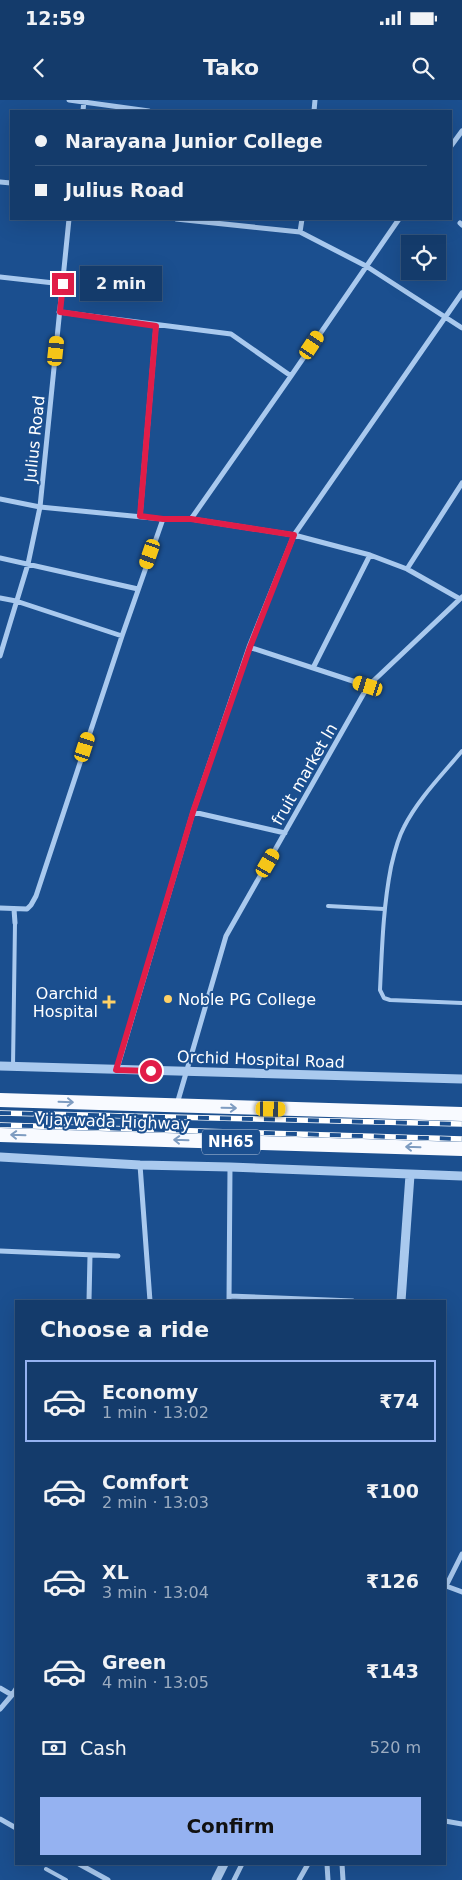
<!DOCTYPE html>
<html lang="en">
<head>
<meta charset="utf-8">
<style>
  body { margin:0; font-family:"DejaVu Sans",sans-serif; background:#214673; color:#f1f3f6; height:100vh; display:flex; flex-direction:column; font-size:19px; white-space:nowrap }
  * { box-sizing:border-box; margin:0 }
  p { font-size:16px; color:#9dadc1 }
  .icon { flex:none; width:28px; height:28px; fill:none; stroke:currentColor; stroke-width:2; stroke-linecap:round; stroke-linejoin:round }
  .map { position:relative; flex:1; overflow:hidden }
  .side { position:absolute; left:15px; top:1200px; width:431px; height:565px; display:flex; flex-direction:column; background:#143b6b; border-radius:0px; box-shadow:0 5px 20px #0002,0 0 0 1px #33557e }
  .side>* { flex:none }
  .top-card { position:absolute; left:10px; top:10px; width:442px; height:110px; border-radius:0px; box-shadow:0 5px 20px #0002,0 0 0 1px #33557e; display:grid; align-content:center; height:110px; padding:0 25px; background:#143b6b }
  .tools { position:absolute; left:401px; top:135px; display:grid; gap:10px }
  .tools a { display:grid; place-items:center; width:45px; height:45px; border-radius:0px; background:#143b6b; box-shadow:0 5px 20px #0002,0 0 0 1px #33557e; font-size:25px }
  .end { position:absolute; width:22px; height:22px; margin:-11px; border:6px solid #e11d48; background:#fff; box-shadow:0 0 0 2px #fff }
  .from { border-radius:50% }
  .bubble { position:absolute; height:35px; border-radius:0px; background:#143b6b; box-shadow:0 5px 20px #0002,0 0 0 1px #33557e; font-size:16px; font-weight:700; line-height:35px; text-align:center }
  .car { position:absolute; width:15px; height:30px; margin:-15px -8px; border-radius:6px; box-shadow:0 0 4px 1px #0007; background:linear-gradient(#f5c518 24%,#345 0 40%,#f5c518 0 76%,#345 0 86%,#f5c518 0) }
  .top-card b { display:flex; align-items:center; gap:18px; height:48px; font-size:19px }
  .top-card b+b { border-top:1px solid #33557e }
  .top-card i { width:12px; height:12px; background:#f1f3f6 }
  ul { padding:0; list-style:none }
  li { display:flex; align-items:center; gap:15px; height:82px; margin:0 10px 8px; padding:0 15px; border:2px solid transparent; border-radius:0px }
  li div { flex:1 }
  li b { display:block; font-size:19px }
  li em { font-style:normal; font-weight:700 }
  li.active { border-color:#95b2f1 }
  li>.icon { width:45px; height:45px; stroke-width:1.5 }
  h2 { padding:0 25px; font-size:22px; line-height:60px }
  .pay { display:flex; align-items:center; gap:12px; height:55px; padding:0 25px; font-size:19px }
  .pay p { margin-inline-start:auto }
  .primary-button { display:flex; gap:10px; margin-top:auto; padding:10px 25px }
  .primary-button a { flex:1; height:58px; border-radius:0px; background:#95b2f1; color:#111; font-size:20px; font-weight:700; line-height:58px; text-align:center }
  .status { display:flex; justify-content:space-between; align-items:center; height:35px; padding:0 25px; background:#143b6b; direction:ltr }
  .status svg { height:14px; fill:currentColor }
  header { display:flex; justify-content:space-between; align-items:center; height:65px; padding:0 25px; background:#143b6b; font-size:22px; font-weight:700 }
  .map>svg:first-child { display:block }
</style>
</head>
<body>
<div class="status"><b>12:59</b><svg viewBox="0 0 49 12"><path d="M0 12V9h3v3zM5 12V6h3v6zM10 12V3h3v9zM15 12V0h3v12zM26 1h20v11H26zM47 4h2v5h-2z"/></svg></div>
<header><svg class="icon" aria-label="back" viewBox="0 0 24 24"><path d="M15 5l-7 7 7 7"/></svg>Tako<svg class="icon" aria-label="search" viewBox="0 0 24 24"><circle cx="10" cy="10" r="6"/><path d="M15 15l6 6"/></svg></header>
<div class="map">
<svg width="462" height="1780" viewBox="0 0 462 1780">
  <rect width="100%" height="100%" fill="#1b4f8f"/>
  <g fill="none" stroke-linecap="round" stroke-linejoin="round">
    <path stroke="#a9c9ee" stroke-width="4" d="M462,651C442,675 418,699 404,727C397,740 394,754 391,767C383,808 382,848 380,890L384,898L390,900L462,903
      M328,806L384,809
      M13,966L15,823
      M46,1769L66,1780"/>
    <path stroke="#a9c9ee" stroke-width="5" d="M69,0L149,11
      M83,11L84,0
      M314,11L315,0
      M451,46L462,31
      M0,82L11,83
      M176,119L300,132L366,166L462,228
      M460,123L462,125
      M300,132L302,119
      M0,177L63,184
      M59,212L231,234L291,276L399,119
      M0,399L40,407L163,419H191L294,435L370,455L407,469L460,499
      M140,416L156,226
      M191,419L291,276
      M0,458L138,489
      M407,469L462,383
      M0,498L16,501L122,536
      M249,547L368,586
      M0,556L28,464L40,407L69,119
      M313,568L370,455
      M193,712L285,733
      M0,808L27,809L31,805L36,796L122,536L163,419
      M14,809L15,823
      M117,969L193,712L249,547L294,435L462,193
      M177,1004L226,836L368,586L462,497
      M140,1065L150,1201
      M0,1151L118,1156
      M229,1196L353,1201
      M89,1201L90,1155
      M229,1201L230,1067
      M462,1454L446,1486L462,1492
      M0,1588L12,1595L0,1609
      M12,1595L16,1589
      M0,1719L16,1728
      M445,1721L462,1724
      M79,1764L108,1780
      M327,1764L328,1780
      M342,1764L343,1780
      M234,1780L242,1764
      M299,1780L308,1764"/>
    <path stroke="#a9c9ee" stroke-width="9" d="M0,966L462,979
      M0,1057L140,1065L230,1067L462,1076
      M401,1201L410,1075
      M216,1780L224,1764"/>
    <path stroke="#f8faff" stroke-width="14" d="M0,1000L462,1014
      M0,1035L462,1049"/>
    <g stroke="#fff" stroke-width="5.5">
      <path id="rail" d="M0,1013L462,1024
        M0,1025L462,1039"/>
    </g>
    <use href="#rail" stroke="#1b4f8f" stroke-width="4" stroke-dasharray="11" stroke-linecap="butt"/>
  </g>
  <defs><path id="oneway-shaft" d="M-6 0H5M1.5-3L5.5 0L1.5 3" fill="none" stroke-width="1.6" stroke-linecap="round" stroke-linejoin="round" transform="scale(1.25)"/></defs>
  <g stroke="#7e9cc1">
    <use href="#oneway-shaft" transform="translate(66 1002) rotate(2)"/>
    <use href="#oneway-shaft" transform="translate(229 1008) rotate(1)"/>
    <use href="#oneway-shaft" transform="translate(18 1035) rotate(-178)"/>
    <use href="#oneway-shaft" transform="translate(181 1040) rotate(-178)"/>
    <use href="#oneway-shaft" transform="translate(413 1047) rotate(-178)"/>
  </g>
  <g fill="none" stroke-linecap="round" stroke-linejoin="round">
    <path stroke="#e11d48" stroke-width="6" d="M63,184L60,212L156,226L140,416L163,419H191L294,435L250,547L193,712L116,970L151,971"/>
  </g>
  <g fill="#ffd166" stroke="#1b4f8f" stroke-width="2">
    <circle cx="168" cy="899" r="5"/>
    <path d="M106.5 894.5h5v5h5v5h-5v5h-5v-5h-5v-5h5z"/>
  </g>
  <g text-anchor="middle" stroke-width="4" stroke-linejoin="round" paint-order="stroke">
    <rect fill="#1b4f8f" stroke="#bbcadd" stroke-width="1" x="202" y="1029.5" width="58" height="25" rx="4"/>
    <g font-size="15" font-weight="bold" fill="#fff">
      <text x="231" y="1047">NH65</text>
    </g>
    <g font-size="16" fill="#fff" stroke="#1b4f8f">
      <text transform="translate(34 339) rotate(-84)" y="6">Julius Road</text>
      <text transform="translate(304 674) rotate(-60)" y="6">fruit market ln</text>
      <text transform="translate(261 959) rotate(2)" y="6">Orchid Hospital Road</text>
      <text transform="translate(112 1021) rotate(2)" y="6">Vijaywada Highway</text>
    </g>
    <g font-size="16" fill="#fff" stroke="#1b4f8f" text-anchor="end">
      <text x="98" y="899">Oarchid<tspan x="98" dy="18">Hospital</tspan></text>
      <text x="178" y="905" text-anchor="start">Noble PG College</text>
    </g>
  </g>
</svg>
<div class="tools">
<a><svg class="icon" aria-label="locate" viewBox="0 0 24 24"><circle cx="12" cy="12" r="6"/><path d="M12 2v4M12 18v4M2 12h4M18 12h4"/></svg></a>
</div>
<i class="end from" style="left:151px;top:971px"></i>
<i class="end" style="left:63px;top:184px"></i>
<div class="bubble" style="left:80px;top:166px;width:82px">2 min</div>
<i class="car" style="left:312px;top:245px;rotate:34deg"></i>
<i class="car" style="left:56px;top:251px;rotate:6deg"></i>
<i class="car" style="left:150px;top:454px;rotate:199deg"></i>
<i class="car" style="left:368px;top:586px;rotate:288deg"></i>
<i class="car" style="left:85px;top:647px;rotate:18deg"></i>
<i class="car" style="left:268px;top:763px;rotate:30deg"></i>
<i class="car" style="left:271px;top:1009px;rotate:91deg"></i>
<div class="top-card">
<b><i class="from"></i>Narayana Junior College</b>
<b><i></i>Julius Road</b>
</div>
<section class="side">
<h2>Choose a ride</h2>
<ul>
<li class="active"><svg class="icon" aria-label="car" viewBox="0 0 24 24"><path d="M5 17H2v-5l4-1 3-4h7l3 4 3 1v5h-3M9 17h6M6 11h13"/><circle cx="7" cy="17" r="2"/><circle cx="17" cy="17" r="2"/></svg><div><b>Economy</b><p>1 min · 13:02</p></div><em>₹74</em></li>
<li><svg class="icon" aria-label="car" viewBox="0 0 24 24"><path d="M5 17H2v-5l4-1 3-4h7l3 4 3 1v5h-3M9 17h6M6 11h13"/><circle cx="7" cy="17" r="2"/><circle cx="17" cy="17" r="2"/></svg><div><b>Comfort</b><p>2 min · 13:03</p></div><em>₹100</em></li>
<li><svg class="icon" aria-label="car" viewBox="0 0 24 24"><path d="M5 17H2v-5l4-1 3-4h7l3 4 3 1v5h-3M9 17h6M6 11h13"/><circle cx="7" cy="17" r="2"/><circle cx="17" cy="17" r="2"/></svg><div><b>XL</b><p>3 min · 13:04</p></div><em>₹126</em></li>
<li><svg class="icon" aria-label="car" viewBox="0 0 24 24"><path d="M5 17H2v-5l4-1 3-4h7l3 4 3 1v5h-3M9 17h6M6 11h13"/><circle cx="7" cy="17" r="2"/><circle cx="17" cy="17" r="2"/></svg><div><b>Green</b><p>4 min · 13:05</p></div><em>₹143</em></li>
</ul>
<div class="pay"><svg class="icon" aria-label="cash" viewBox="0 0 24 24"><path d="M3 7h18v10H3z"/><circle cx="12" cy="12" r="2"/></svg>Cash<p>520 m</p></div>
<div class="primary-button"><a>Confirm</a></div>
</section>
</div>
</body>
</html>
